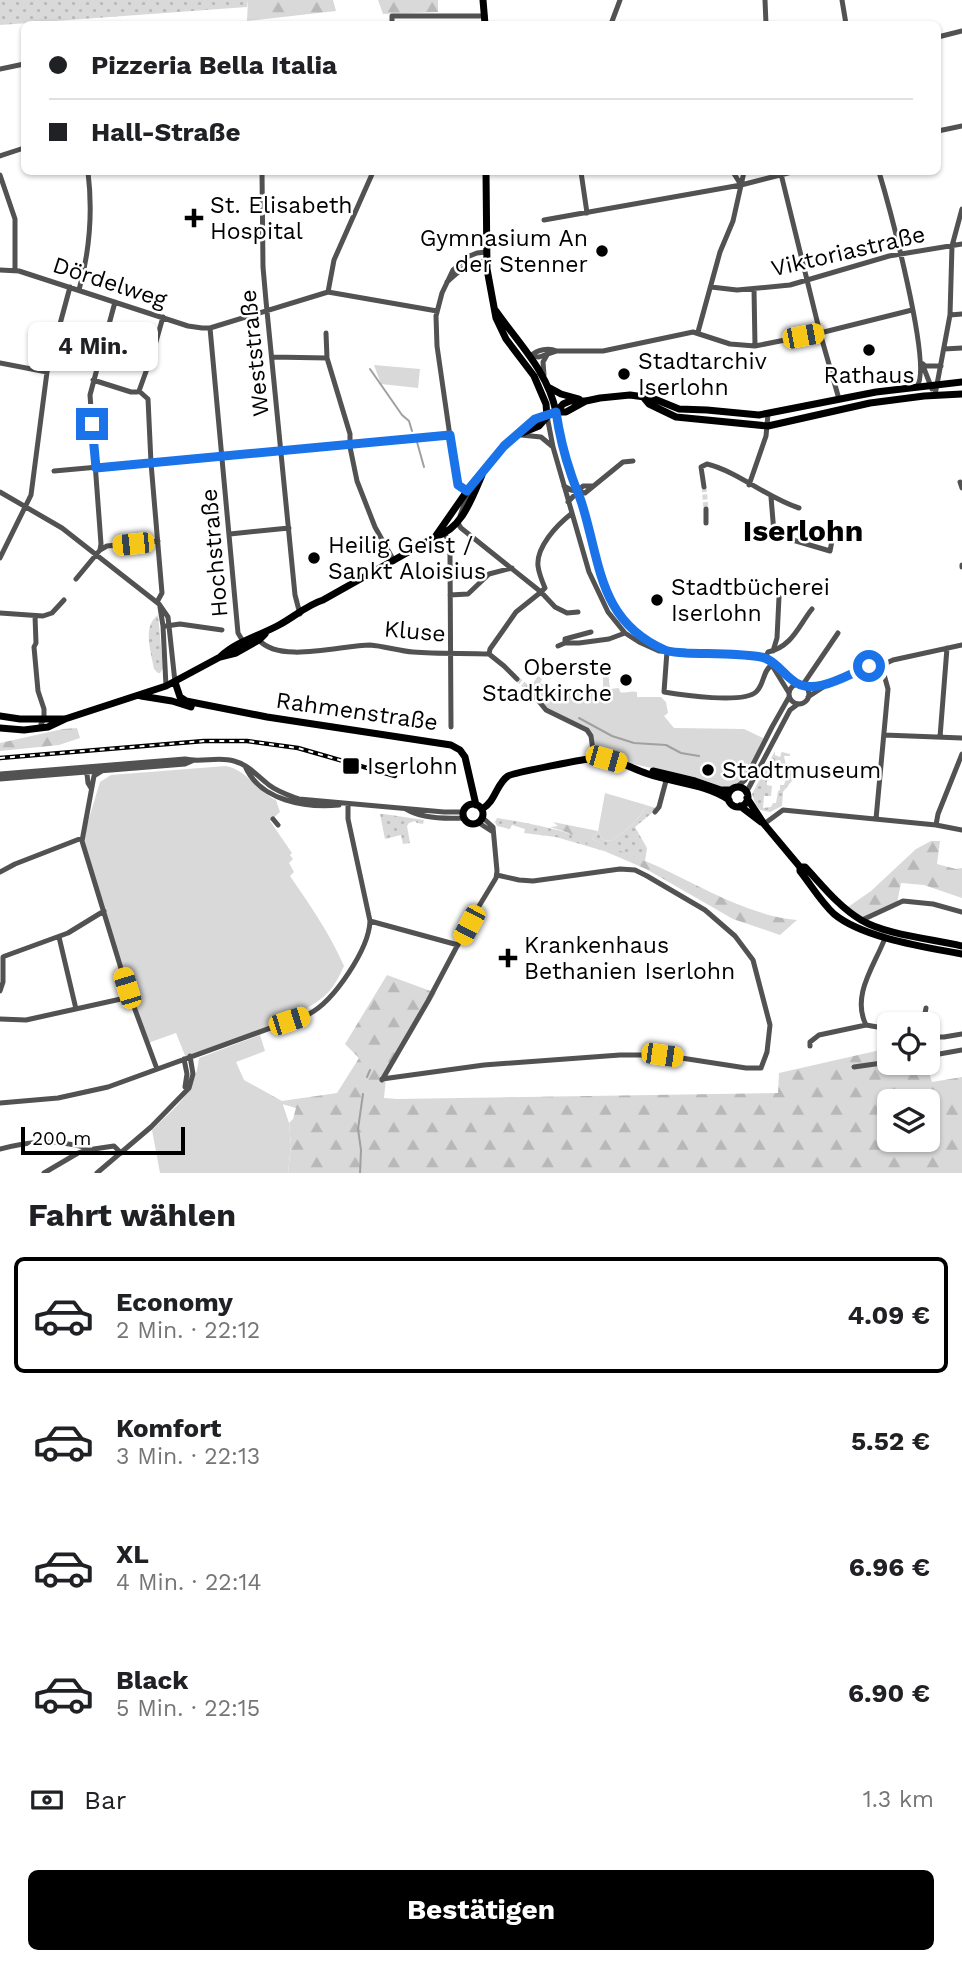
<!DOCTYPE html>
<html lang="de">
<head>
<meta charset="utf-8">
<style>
  body { margin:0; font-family:"Work Sans",sans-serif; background:#f6f6f6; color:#202124; height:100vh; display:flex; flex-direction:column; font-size:26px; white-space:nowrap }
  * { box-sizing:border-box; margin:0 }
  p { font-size:23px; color:#757577 }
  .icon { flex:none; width:38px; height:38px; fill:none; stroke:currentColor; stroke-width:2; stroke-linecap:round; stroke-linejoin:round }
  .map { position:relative; height:1173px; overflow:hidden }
  .sheet { display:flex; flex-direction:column; background:#fff; flex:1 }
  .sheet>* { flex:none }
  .hud { position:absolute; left:21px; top:21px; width:920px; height:154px; border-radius:10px; box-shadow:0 2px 5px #0004; display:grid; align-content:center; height:154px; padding:0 28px; background:#fff }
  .tools { position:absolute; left:877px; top:1012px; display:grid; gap:14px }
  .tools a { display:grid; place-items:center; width:63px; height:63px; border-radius:10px; background:#fff; box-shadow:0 2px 5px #0004; font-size:35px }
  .scale { position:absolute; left:21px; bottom:18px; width:164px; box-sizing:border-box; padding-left:7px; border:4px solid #000; border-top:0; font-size:19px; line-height:24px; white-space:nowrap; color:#000; -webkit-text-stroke:5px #fff; paint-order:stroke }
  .end { position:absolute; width:32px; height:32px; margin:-16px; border:9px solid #1a73e8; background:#fff; box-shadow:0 0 0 4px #fff }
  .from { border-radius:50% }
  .bubble { position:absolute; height:49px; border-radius:10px; background:#fff; box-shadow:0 2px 5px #0004; font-size:23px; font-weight:700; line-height:49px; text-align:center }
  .car { position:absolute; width:21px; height:42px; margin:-21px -10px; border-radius:9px; box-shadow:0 0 5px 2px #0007; background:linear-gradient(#f5c518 24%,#345 0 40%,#f5c518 0 76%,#345 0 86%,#f5c518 0) }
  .hud b { display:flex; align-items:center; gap:24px; height:66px; font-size:26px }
  .hud b+b { border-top:2px solid #e0e0e0 }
  .hud i { width:18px; height:18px; background:#202124 }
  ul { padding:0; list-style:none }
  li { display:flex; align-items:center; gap:21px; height:116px; margin:0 14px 10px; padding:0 14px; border:4px solid transparent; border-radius:10px }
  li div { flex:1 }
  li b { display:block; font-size:26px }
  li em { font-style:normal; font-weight:700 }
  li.active { border-color:#000 }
  li>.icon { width:63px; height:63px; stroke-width:1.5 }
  h2 { padding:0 28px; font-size:32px; line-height:84px }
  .pay { display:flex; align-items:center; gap:18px; height:77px; padding:0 28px; font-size:26px }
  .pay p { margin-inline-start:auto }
  .button { display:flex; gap:14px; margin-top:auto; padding:14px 28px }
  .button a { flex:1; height:80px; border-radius:10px; background:#000; color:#fff; font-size:28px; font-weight:700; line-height:80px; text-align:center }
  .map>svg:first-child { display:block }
</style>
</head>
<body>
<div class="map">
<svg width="962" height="1173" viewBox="0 0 962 1173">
  <defs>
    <pattern id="grass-dots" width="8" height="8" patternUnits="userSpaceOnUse" patternTransform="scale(1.75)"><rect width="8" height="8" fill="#d9d9d9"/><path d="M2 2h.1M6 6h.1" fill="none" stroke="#b8b8b8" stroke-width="1.8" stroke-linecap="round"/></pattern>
    <pattern id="forest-firs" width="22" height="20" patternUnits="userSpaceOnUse" patternTransform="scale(1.75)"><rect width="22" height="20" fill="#d9d9d9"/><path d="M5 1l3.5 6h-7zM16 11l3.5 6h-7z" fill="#b8b8b8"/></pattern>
  </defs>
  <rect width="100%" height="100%" fill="#fff"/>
  <path fill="url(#grass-dots)" d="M0,0H248L247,7L0,25Z
    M158,615L163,668L160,673H158L154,669C151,652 142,626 158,615Z
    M775,751V755L780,757L782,752L790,754V756H784L786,766H779L778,773L773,772L772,779L767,781V785L772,786L771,796H764L763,808L771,807L773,803H776L778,791L780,790V785H784L787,775L786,766H795L794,778L783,792L782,806L770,812L760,810L755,803L752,794Z
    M646,805L655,808L652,813L635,827L647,848L645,861L613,849L592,839L598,831L603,840L612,841C624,831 641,820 646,805Z
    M380,814H384L424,820L423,824L417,823L415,821L409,823L407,826L410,843L403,844L401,835L385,839Z
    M497,818C528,823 574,831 604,848V851L556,837L524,833L525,829L512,825L510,829L497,826L495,822Z"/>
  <path fill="url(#forest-firs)" fill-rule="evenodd" d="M248,0H333L336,11L247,21Z
    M378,0H438V12L383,14Z
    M77,728L80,738L59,745L0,751V743L63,729Z
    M553,822L598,831L592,839C613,849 635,856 657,866C702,887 747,915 797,920L780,935L733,919L646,869L595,847L577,841L569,833L550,827L558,826Z
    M931,841H940L937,864L956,869L962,868V898L924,885L901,883L897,903L863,919L848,907L871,891L916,849Z
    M387,975L436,993L386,1078L384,1098L397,1099L778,1093L779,1073L889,1048V1062H926L932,1082L962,1077V1173H288L291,1145L289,1123L293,1119L296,1108L282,1104L244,1080L282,1101L337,1093L359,1058L345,1044ZM889,1101H928V1139H889Z"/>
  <path fill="#d9d9d9" d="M374,365L420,369L418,388L381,384Z
    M608,672L610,689L619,688L620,692C626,694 630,690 637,692V697H661L666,702L668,713L664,716L674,728L744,729L765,739L741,783L733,787H723L694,777L595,756L592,736L547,709L529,689L538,676L542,679L540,683L564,695L573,688L614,694L603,690V675Z
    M226,766C247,770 257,791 276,800L280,812L270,821L292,853L290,855L293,859L289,863L294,872L290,876C310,905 330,934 344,966C334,988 328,996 307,1008L308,1013L186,1058L176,1033L148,1043L129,988L83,838L100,782L111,775Z
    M605,793L646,805C641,820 624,831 612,841L603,840L598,831Z
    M260,1035L265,1051L236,1062L244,1080L282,1102L289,1123L291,1145L288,1173H160L152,1130C176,1106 195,1094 199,1058Z"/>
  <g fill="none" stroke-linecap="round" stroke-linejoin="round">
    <path stroke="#a0a0a0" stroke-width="2" d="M370,369L402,415L409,421L412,431
      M417,442L424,467
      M579,718L612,736L634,743L666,745L681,753L699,756
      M367,1077L370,1070
      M360,1173L361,1150L358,1129L363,1094"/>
    <path stroke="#d9d9d9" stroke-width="5" stroke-dasharray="5 2.5" stroke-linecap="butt" d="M704,487L706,509
      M517,679L528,688"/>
    <path stroke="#525252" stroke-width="5" d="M765,0L766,24
      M842,0L846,24
      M392,24V16H485
      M611,24L620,0
      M938,37L962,31
      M0,69L24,64
      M938,131L962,126
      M0,156L24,148
      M262,172L263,267L266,301L295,595L300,614
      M581,172L587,213
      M733,172L741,185
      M879,172C888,202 933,367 917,386
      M781,174L820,333L839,399
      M0,175L15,219V270
      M544,220L741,185L792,172
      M0,270L19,271L188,326L202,328H210L328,292L437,311
      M447,282C462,269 465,263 487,261
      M711,287L737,290L790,285L889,256L962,244
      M754,289L755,346
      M79,290C90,250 93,213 88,172
      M328,292L334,260L373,172
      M950,315L962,314
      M210,328L238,633L244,643
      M698,332L720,252L733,221L744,172
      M326,333L327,358L350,434V447L357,481L375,527L394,561
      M944,349L962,348
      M530,356L539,357L557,351
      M531,356C537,349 549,348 557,351H603L693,332L730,344L755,346L820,333L912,310
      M272,357L327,358
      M0,363L47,372
      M923,364L925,366H941
      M923,366L932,389
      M544,375L543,362L547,355
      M93,380L131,392H137
      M935,395L950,315L952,246L962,209
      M556,412L570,472L581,502L601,577L609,599L631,628L642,638L664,650
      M547,416L553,447L589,572L608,612L625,633L639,642L659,651L765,658L799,685
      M521,435L541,437L553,447
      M54,471L450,435
      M960,482L962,488
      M749,485L766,436L768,414
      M564,486L571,490L585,493L623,462L633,461
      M704,487L701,467L707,464C739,472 767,498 799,508
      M0,492L62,528L159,604L168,617L175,682
      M771,497L774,533L779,536L785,532
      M568,502L583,486H593
      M706,509V523
      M460,516L467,496V491C460,488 458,485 456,478L437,346L436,316L442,293L453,270L467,257L477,253L486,252
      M457,522L461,528L541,592L555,607L567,613L578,612
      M230,534L289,528
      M445,534L448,540L450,555L451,727
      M779,536L830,551L834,531
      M100,550L107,546L158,541
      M0,558L31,495L47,372L70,287
      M962,565V567
      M76,579L100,550L101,544L90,395L115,302
      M541,592L545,588C542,581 539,574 538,566C536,547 557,525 571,514
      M450,595L468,594L489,574L512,568
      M157,602L162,593L151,463L148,399L139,391L153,352L163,317
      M160,607L163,626L166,686
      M0,613L43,616L52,613L64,600
      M35,616L36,643L34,647L38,691L44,709V719L41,724
      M166,626L180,624L222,630
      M259,640C280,664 342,645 370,645C384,646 399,651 413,652C438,654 464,653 489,654
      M565,643H579L609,639L625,633
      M558,646L565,643V639L591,632
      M667,651L664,692C682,695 743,704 756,692C765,684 762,671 772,665
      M773,651L777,638L779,597
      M489,654L490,649L516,612L541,592
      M489,654L504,666L517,679
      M765,658L768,652C792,647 799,625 812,609
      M773,667L789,693
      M856,673L869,666H877
      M789 694a10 10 0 1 1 20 0a10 10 0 1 1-20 0Z
      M802,686L838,633
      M805,687L830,683L856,673H865L893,660L962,645
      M528,688L546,710L587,730L591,736L594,758
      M808,697L828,684
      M884,735L962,738
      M940,737L947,648
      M245,766C260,801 306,808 339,805
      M102,771L94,776L82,841L127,988L157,1069
      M84,772L87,774L88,783L91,788
      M0,774L185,759C201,763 218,756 234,761C249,765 257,776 269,785C278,792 288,795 299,799L444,812H463
      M0,779L185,764L192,761
      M737,787L745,780L772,727L789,697
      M746,793L790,710L798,704
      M406,809C421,818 446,819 464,818
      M655,812L659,807L667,777
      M273,819L278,825
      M876,819L888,689L883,671L877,666
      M479,823L493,832
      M764,824L783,810L936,825L962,830
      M936,825L938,814L962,754
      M0,872L15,864L82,838
      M862,920L903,901L933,904L962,912
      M370,921L458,945
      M59,937L76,1009
      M885,938C875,965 851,995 866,1025L889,1029
      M0,991L3,982V957L5,956L68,933L104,911
      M0,1019L26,1020L130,997
      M923,1024L926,1008
      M928,1037H944L962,1034
      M810,1046V1042L819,1035L866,1025
      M928,1056L962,1050
      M184,1059L187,1074L185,1087
      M854,1067L889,1062
      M382,1079L484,1065L620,1055H662L746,1068H761L767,1052L770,1025L753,960L735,936L705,910L647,876L635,870L620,869L533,881L519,880L497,875
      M382,1080L428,1001L473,916L496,878L497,871L493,827L483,818
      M0,1103L58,1098L108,1087L309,1014C334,1001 369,949 370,921L348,819V804
      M0,1149C32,1141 52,1139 84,1147L87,1150
      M44,1173L78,1153L87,1150L114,1146L121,1153
      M97,1173L151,1127L189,1088L193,1074L190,1056"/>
    <path stroke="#000" stroke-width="7" d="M483,0L485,24
      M486,172L487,269L496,318L506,339L534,376L546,404L547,416
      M496,311C519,344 548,372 556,412
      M548,387L561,394L579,399
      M644,398L649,404L676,417L768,426L870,403L924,396L962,394
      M556,412H566L586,401L600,398L630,395L652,398L679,409L707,410L759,415L876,392L962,382
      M522,433L539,426L547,417
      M435,537L467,491L504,446L535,419L556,412L563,404L570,401H585
      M220,657C237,641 259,636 279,625C294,617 307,605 323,600L435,537C462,529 472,498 482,475
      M175,682L180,697L186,701L267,717L451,745L460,750L465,757L476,805
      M141,696L172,701L191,707
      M0,716L20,719H64
      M0,728L24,730L48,727L65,719L166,686L220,657L236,653L259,640L265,634
      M653,771L695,781L721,790H730
      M728 797a10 10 0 1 1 20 0a10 10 0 1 1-20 0Z
      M747,798L764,824L800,867V871C811,885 821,902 834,914C863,938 925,947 962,954
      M463 814a10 10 0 1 1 20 0a10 10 0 1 1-20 0Z
      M740,806L761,822
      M482,809C496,801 496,784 508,776C512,773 589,758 597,758C614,757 632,769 648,774C674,783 706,784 729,800
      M800,867H805C822,885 839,907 861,920C886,935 933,939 962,946"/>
    <g stroke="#000" stroke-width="4.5">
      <path id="rail" d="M0,758L204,741H247L298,748L395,776"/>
    </g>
    <use href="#rail" stroke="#fff" stroke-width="2" stroke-dasharray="5" stroke-linecap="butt"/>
  </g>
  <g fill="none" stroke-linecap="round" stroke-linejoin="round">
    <path stroke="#1a73e8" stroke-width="9" d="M92,424L96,468L450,435L458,485L467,491L504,446L535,419L556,412C559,432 564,454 571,474C574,484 579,494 582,504C601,565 599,621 665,650C672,653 680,652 686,653C710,654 738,653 761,657C773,659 782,672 791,679C812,699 848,674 869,666"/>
  </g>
  <g fill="#000" stroke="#fff" stroke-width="2.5">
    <path d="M190.5 207.5h7v7h7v7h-7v7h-7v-7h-7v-7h7z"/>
    <circle cx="602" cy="251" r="7"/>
    <circle cx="869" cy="350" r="7"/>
    <circle cx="624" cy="374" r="7"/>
    <circle cx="314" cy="558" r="7"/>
    <circle cx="657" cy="600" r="7"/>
    <circle cx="626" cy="680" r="7"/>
    <rect x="342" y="757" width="18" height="18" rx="3.5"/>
    <circle cx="708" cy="770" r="7"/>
    <path d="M504.5 947.5h7v7h7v7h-7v7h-7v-7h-7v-7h7z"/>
  </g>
  <g text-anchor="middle" stroke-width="5" stroke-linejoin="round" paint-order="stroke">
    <g font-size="23" fill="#000" stroke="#fff" text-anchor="start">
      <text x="210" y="213">St. Elisabeth<tspan x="210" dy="26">Hospital</tspan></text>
      <text x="588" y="246" text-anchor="end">Gymnasium An<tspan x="588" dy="26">der Stenner</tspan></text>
      <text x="638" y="369">Stadtarchiv<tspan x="638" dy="26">Iserlohn</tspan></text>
      <text x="869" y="383" text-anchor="middle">Rathaus</text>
      <text x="328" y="553">Heilig Geist /<tspan x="328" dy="26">Sankt Aloisius</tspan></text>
      <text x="671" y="595">Stadtbücherei<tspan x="671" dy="26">Iserlohn</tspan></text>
      <text x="612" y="675" text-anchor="end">Oberste<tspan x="612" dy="26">Stadtkirche</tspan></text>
      <text x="367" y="774">Iserlohn</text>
      <text x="722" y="778">Stadtmuseum</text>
      <text x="524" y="953">Krankenhaus<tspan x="524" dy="26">Bethanien Iserlohn</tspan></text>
    </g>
    <g font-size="23" fill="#000" stroke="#fff">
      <text transform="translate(848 251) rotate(-13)" y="8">Viktoriastraße</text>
      <text transform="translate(110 282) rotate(18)" y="8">Dördelweg</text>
      <text transform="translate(254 353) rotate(-96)" y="8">Weststraße</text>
      <text transform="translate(214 553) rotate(-95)" y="8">Hochstraße</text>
      <text transform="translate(415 631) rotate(5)" y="8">Kluse</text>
      <text transform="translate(357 711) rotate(8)" y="8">Rahmenstraße</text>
    </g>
    <g font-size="30" font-weight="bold" fill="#000" stroke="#fff">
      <text x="803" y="541">Iserlohn</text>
    </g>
  </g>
</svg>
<div class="tools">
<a><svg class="icon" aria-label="locate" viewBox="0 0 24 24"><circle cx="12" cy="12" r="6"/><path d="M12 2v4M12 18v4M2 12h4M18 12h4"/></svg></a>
<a><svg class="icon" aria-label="layers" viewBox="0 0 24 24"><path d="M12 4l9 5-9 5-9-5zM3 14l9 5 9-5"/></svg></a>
</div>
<div class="scale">200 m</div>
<i class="end from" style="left:869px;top:666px"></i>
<i class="end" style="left:92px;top:424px"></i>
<div class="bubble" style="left:28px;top:322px;width:130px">4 Min.</div>
<i class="car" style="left:803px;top:336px;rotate:79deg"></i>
<i class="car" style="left:133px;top:544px;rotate:264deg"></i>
<i class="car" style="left:606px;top:759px;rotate:106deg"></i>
<i class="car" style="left:469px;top:925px;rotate:208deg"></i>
<i class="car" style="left:127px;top:988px;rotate:343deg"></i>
<i class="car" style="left:289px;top:1021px;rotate:72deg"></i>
<i class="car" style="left:662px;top:1055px;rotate:98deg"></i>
<div class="hud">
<b><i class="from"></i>Pizzeria Bella Italia</b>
<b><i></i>Hall-Straße</b>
</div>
</div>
<section class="sheet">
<h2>Fahrt wählen</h2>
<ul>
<li class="active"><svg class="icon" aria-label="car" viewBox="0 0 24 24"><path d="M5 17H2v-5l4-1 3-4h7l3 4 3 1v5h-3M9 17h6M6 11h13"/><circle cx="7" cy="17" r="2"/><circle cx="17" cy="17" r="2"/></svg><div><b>Economy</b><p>2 Min. · 22:12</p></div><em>4.09 €</em></li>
<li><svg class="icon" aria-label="car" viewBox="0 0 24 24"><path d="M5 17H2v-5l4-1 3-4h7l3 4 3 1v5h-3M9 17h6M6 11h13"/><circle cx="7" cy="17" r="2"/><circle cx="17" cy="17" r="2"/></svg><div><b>Komfort</b><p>3 Min. · 22:13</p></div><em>5.52 €</em></li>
<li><svg class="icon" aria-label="car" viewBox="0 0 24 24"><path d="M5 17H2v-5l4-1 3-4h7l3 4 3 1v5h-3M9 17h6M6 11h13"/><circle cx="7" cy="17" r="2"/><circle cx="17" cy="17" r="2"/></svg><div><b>XL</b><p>4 Min. · 22:14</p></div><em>6.96 €</em></li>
<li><svg class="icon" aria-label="car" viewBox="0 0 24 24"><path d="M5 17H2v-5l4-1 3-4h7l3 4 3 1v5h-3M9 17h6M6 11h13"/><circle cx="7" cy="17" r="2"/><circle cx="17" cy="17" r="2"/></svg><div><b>Black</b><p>5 Min. · 22:15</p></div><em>6.90 €</em></li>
</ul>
<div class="pay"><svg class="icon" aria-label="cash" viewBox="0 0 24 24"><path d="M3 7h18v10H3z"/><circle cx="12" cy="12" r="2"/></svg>Bar<p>1.3 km</p></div>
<div class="button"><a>Bestätigen</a></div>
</section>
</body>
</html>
